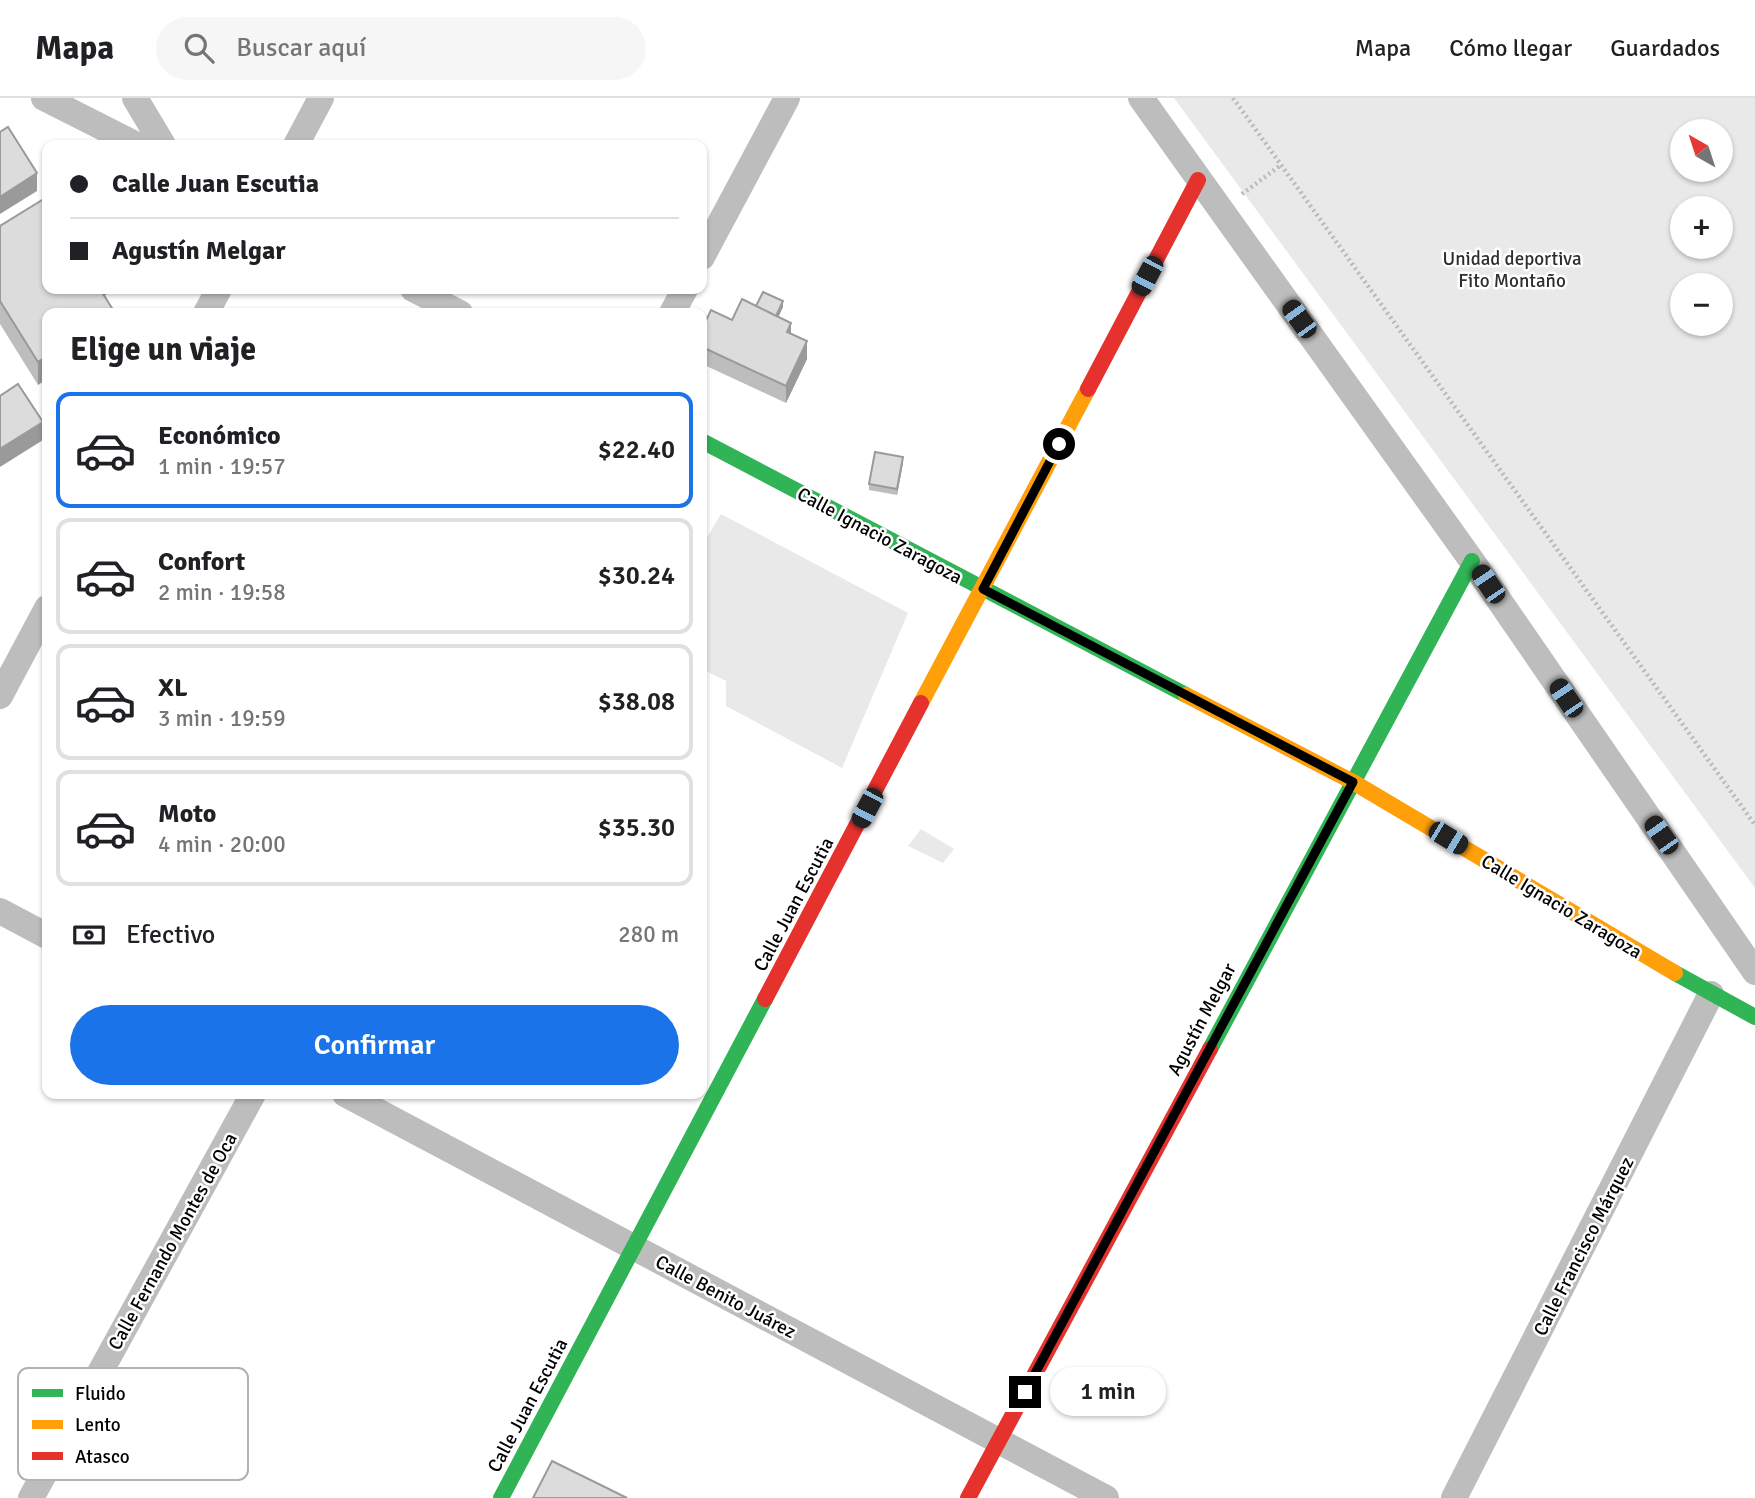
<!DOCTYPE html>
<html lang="es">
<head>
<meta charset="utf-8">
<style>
  body { margin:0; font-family:Signika,sans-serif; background:#f6f6f6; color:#202124; height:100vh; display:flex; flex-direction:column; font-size:26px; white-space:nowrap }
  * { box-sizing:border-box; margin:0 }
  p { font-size:23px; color:#757577 }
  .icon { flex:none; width:38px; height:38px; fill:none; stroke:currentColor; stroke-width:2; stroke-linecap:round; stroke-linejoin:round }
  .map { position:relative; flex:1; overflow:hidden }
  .drawer { position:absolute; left:42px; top:210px; width:665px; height:791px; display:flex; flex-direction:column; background:#fff; border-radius:14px; box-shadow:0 2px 5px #0004 }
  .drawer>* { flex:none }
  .guide { position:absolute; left:42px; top:42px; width:665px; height:154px; border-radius:14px; box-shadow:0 2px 5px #0004; display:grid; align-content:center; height:154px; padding:0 28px; background:#fff }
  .needle { width:46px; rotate:321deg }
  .tools { position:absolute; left:1670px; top:21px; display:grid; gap:14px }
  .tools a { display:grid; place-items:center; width:63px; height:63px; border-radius:50%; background:#fff; box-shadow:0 2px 5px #0004; font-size:35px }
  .end { position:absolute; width:32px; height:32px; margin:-16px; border:9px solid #000; background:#fff; box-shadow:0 0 0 4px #fff }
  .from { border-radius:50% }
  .bubble { position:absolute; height:49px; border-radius:24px; background:#fff; box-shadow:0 2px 5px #0004; font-size:23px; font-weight:600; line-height:49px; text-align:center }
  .car { position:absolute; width:21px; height:42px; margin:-21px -10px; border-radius:9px; box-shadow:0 0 5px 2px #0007; background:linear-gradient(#222 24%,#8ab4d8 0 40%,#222 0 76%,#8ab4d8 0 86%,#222 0) }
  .guide b { display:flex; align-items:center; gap:24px; height:66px; font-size:26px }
  .guide b+b { border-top:2px solid #e0e0e0 }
  .guide i { width:18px; height:18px; background:#202124 }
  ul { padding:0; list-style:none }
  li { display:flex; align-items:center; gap:21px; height:116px; margin:0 14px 10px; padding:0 14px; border:4px solid #e0e0e0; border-radius:14px }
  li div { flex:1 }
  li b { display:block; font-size:26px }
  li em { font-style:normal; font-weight:600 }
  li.on { border-color:#1a73e8 }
  li>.icon { width:63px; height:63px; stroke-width:1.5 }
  h2 { padding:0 28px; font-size:32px; line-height:84px }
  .pay { display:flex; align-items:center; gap:18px; height:77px; padding:0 28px; font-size:26px }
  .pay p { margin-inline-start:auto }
  .action { display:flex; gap:14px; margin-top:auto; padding:14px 28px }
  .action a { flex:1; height:80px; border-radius:42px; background:#1a73e8; color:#fff; font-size:28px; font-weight:600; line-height:80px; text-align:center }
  header { display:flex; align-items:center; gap:42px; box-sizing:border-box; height:98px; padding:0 35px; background:#fff; border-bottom:2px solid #e0e0e0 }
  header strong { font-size:33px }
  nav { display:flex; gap:38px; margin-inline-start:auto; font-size:24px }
  .search { width:490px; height:63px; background:#f6f6f6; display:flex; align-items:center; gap:18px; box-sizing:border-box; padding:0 24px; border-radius:38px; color:#757577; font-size:26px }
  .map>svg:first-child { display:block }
</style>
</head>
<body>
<header>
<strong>Mapa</strong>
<div class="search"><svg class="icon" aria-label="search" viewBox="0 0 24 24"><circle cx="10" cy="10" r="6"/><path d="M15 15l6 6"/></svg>Buscar aquí</div>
<nav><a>Mapa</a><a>Cómo llegar</a><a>Guardados</a></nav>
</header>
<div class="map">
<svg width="1755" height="1400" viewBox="0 0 1755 1400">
  <rect width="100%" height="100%" fill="#fff"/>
  <path fill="#e9e9e9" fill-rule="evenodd" d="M1174,0H1755V790ZM1720,33V72H1682V33ZM1682,110H1720V149H1682ZM1720,187V226H1682V187Z
    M721,416L908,515L842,670L726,608V583L702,571V448Z
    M921,731L954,751L943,765L908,748Z"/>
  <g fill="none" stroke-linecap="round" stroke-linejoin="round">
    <path stroke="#b8b8b8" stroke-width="4.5" stroke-dasharray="2 3.5" stroke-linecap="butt" d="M1233,0L1755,727
      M1242,96L1281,67"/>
    <path stroke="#bdbdbd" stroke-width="26" d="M44,0L137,47
      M135,0L163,47
      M1141,0L1472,463L1755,874
      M296,47L321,0
      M702,159L787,0
      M413,191L460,215
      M206,215L219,191
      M672,215L685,191
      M0,598L47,510
      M0,813L47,838
      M345,996L1106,1400
      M31,1400L253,996
      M1454,1400L1711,896"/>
    <path stroke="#30b455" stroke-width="16" d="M702,343L1186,597
      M1675,875L1755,919
      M1210,951L1472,463
      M501,1400L765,901"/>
    <path stroke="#ff9f0a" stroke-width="16" d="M1186,597L1353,684L1675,875
      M921,605L1088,291"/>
    <path stroke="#e5322d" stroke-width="16" d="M1088,291L1198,82
      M765,901L921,605
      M968,1400L1210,951"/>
  </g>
  <path fill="#bdbdbd" d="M0,128L110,191V194L104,197L38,287L0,226Z
    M783,209L778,219L791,236L807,261L786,305L702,266V231Z
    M903,365L897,397L869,392V386Z"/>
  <path fill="#9a9a9a" d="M37,75V93L0,116V99Z
    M94,191H110V194L94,204Z
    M783,203V209L776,224V218Z
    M791,225V242L787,234Z
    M807,243V261L786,305V288Z
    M47,258V281L38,287V264Z
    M43,324V342L0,369V351Z
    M903,359V365L897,397V391Z"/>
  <path fill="#dcdcdc" stroke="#9a9a9a" stroke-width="2" d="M8,29L37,75L0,99V34Z
    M47,99V191H100L115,215H47V258L38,264L0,203V128Z
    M763,194L783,203L776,218L756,208Z
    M742,201L791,225L787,234L807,243L786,288L702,249V231L711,212L732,222Z
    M18,286L43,324L0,351V298Z
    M875,354L903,359L897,391L869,386Z
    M552,1363L627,1400H533Z"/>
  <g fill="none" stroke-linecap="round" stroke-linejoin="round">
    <path stroke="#000" stroke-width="9" d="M1025,1294L1353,684L983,491L1059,346"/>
  </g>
  <g text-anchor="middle" stroke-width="5" stroke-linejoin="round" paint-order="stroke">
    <g font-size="19" fill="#2e2e2e" stroke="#fff">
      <text x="1512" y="167">Unidad deportiva<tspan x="1512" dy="22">Fito Montaño</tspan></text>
    </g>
    <g font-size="19" fill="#000" stroke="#fff">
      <text transform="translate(880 437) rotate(28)" y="7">Calle Ignacio Zaragoza</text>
      <text transform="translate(793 806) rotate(-62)" y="7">Calle Juan Escutia</text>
      <text transform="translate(1562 808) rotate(31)" y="7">Calle Ignacio Zaragoza</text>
      <text transform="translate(1201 921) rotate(-62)" y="7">Agustín Melgar</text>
      <text transform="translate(172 1143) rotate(-61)" y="7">Calle Fernando Montes de Oca</text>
      <text transform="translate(1583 1148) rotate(-63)" y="7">Calle Francisco Márquez</text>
      <text transform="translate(726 1198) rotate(28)" y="7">Calle Benito Juárez</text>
      <text transform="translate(527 1307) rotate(-62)" y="7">Calle Juan Escutia</text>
    </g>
  </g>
  <rect x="18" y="1270" width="230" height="112" rx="10" fill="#fff" stroke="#b2b2b2" stroke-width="2"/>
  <rect x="32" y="1291" width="31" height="8" fill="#30b455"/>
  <rect x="32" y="1322" width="31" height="9" fill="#ff9f0a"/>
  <rect x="32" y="1354" width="31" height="8" fill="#e5322d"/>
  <g font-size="19" fill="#000">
    <text x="75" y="1302">Fluido</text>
    <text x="75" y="1333">Lento</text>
    <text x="75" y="1365">Atasco</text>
  </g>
</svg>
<div class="tools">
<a><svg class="needle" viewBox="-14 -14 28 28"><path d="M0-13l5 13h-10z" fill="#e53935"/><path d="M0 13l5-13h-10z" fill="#757577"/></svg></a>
<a>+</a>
<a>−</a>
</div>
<i class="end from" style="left:1059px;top:346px"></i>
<i class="end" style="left:1025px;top:1294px"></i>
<div class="bubble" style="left:1050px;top:1269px;width:116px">1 min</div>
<i class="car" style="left:1147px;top:178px;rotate:208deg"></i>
<i class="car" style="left:1299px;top:221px;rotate:324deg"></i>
<i class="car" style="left:1488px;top:486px;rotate:326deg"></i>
<i class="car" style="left:1566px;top:600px;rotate:326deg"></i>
<i class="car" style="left:867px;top:710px;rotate:208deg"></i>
<i class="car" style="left:1661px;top:737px;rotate:325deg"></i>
<i class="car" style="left:1448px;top:740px;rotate:121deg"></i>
<div class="guide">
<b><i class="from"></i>Calle Juan Escutia</b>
<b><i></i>Agustín Melgar</b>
</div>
<section class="drawer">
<h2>Elige un viaje</h2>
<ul>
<li class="on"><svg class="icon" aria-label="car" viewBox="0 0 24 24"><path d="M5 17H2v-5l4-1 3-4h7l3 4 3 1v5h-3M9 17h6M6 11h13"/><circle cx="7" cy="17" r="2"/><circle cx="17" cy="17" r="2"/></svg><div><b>Económico</b><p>1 min · 19:57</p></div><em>$22.40</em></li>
<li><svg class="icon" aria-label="car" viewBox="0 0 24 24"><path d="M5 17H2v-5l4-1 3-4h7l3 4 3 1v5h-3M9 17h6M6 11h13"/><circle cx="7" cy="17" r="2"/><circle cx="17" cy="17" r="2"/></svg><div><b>Confort</b><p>2 min · 19:58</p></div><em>$30.24</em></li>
<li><svg class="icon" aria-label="car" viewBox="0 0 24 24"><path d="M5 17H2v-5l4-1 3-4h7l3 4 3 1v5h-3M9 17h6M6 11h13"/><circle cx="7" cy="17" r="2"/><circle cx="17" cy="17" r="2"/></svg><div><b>XL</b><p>3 min · 19:59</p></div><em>$38.08</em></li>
<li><svg class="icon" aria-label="car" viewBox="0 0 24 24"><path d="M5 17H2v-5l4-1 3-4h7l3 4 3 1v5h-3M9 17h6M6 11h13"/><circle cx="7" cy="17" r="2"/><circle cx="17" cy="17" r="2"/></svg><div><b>Moto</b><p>4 min · 20:00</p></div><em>$35.30</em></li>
</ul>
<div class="pay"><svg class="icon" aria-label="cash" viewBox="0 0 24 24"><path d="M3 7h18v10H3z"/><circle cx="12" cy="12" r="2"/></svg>Efectivo<p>280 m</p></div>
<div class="action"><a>Confirmar</a></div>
</section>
</div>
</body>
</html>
